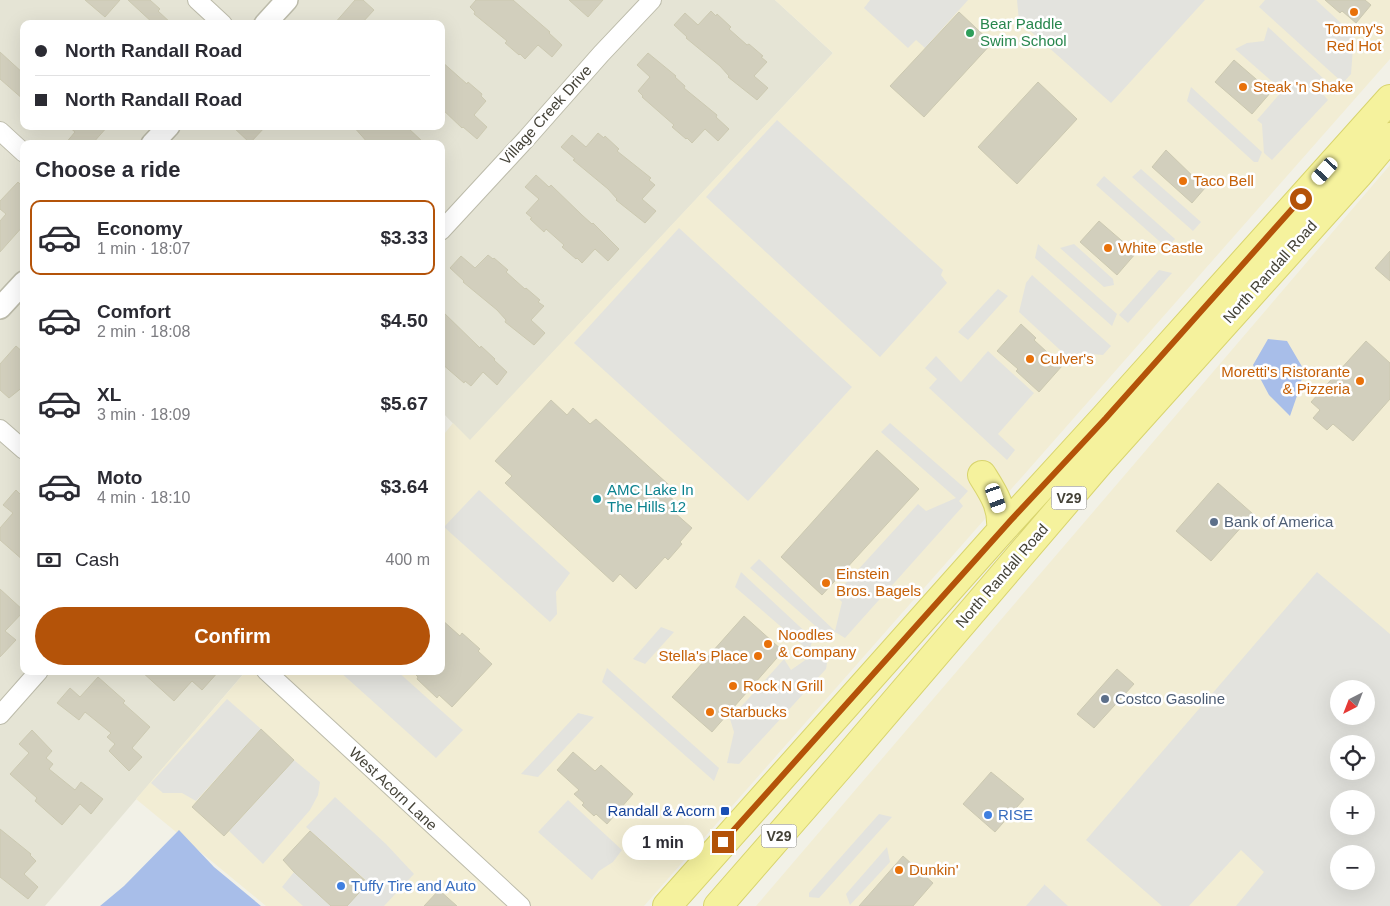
<!DOCTYPE html>
<html lang="en">
<head>
<meta charset="utf-8">
<style>
  body { margin:0; font-family:Helvetica,sans-serif; background:#f2f2f3; color:#2b2b33; height:100vh; display:flex; flex-direction:column; font-size:19px; white-space:nowrap }
  * { box-sizing:border-box; margin:0 }
  p { font-size:16px; color:#7c7c81 }
  .icon { flex:none; width:28px; height:28px; fill:none; stroke:currentColor; stroke-width:2; stroke-linecap:round; stroke-linejoin:round }
  .map { position:relative; flex:1; overflow:hidden }
  .drawer { position:absolute; left:20px; top:140px; width:425px; height:535px; display:flex; flex-direction:column; background:#fff; border-radius:10px; box-shadow:0 5px 20px #0002 }
  .drawer>* { flex:none }
  .top-card { position:absolute; left:20px; top:20px; width:425px; height:110px; border-radius:10px; box-shadow:0 5px 20px #0002; display:grid; align-content:center; height:110px; padding:0 15px; background:#fff }
  .needle { width:32px; rotate:222deg }
  .buttons { position:absolute; left:1330px; top:680px; display:grid; gap:10px }
  .buttons a { display:grid; place-items:center; width:45px; height:45px; border-radius:50%; background:#fff; box-shadow:0 5px 20px #0002; font-size:25px }
  .end { position:absolute; width:22px; height:22px; margin:-11px; border:6px solid #b45309; background:#fff; box-shadow:0 0 0 2px #fff }
  .from { border-radius:50% }
  .bubble { position:absolute; height:35px; border-radius:18px; background:#fff; box-shadow:0 5px 20px #0002; font-size:16px; font-weight:700; line-height:35px; text-align:center }
  .car { position:absolute; width:15px; height:30px; margin:-15px -8px; border-radius:6px; box-shadow:0 0 4px 1px #0007; background:linear-gradient(#fff 24%,#345 0 40%,#fff 0 76%,#345 0 86%,#fff 0) }
  .top-card b { display:flex; align-items:center; gap:18px; height:48px; font-size:19px }
  .top-card b+b { border-top:1px solid #e1e1e2 }
  .top-card i { width:12px; height:12px; background:#2b2b33 }
  ul { padding:0; list-style:none }
  li { display:flex; align-items:center; gap:15px; height:75px; margin:0 10px 8px; padding:0 5px; border:2px solid transparent; border-radius:10px }
  li div { flex:1 }
  li b { display:block; font-size:19px }
  li em { font-style:normal; font-weight:700 }
  li.selected { border-color:#b45309 }
  li>.icon { width:45px; height:45px; stroke-width:1.5 }
  h2 { padding:0 15px; font-size:22px; line-height:60px }
  .pay { display:flex; align-items:center; gap:12px; height:55px; padding:0 15px; font-size:19px }
  .pay p { margin-inline-start:auto }
  .cta { display:flex; gap:10px; margin-top:auto; padding:10px 15px }
  .cta a { flex:1; height:58px; border-radius:30px; background:#b45309; color:#fff; font-size:20px; font-weight:700; line-height:58px; text-align:center }
  .map>svg:first-child { display:block }
</style>
</head>
<body>
<div class="map">
<svg width="1390" height="906" viewBox="0 0 1390 906">
  <rect width="100%" height="100%" fill="#f2f1e7"/>
  <path fill="#e5e4d5" fill-rule="evenodd" d="M0,0H775L833,53L470,441L441,411V144H24V671L245,672L45,906H0ZM24,24H441V126H24Z"/>
  <path fill="#f2edd4" fill-rule="evenodd" d="M775,0H1390V59L644,906H266L136,799L246,671H441V438L453,423L470,440L833,53Z
    M1390,165V906H756ZM1339,689H1366V716H1339ZM1339,744H1366V771H1339ZM1339,799H1366V826H1339ZM1339,854H1366V881H1339Z"/>
  <path fill="#e3e3de" fill-rule="evenodd" d="M870,0H968L925,48L916,40L908,48L864,8Z
    M1017,0H1205L1111,103L1019,21Z
    M1265,0H1316L1354,35L1351,74L1343,83L1259,7Z
    M1268,27L1326,81L1320,87V91L1328,100L1272,160L1264,153L1262,124L1257,120L1290,82L1287,80L1275,84L1235,49L1247,43L1264,41Z
    M1191,87L1262,152L1258,162H1254L1187,101Z
    M777,120L943,270L941,275L947,283L880,357L706,197Z
    M1141,169L1201,222L1193,231L1132,177Z
    M1104,176L1175,239L1167,248L1096,185Z
    M679,228L852,387L748,501L574,343Z
    M1038,244L1117,314L1112,326L1035,258Z
    M1074,244L1113,279L1114,285L1104,287L1060,248Z
    M1159,270L1172,273L1128,323L1119,315Z
    M1032,275L1111,346L1103,355L1079,353L1072,361L1019,312L1026,283Z
    M998,289L1008,296L968,340L958,332Z
    M988,351L1034,393L998,434L1015,450L1007,460L929,388L937,379L925,368L936,356L961,382Z
    M890,423L968,491L959,501L963,506L845,638L835,632L829,638L750,568L759,559L835,631L842,602L835,595L918,504L926,511L956,498L881,432Z
    M479,490L570,573L556,592L557,614L550,622L444,527Z
    M741,572L813,639L809,651L735,587Z
    M1317,572L1390,634V906H1236L1264,872L1241,850L1189,906H1162L1086,840ZM1339,689H1366V716H1339ZM1339,744H1366V771H1339ZM1339,799H1366V826H1339ZM1339,854H1366V881H1339Z
    M661,627L674,632L645,664L633,659Z
    M811,656L827,663L826,669L739,764L727,763L734,732L730,719L784,659L791,670Z
    M607,668L719,768L714,781L602,682Z
    M339,671H397L463,730L436,758Z
    M227,699L261,729L196,801L182,793H163L151,783Z
    M578,713L594,717L538,777L521,774Z
    M294,760L320,782L318,795L310,810L263,864L229,831Z
    M335,797L386,844L414,874L384,906H347L368,882L306,827Z
    M568,800L622,850L613,862L599,871L592,880L538,832Z
    M879,814L892,817L819,898L809,897V893Z
    M887,847L890,862L850,905L846,894Z
    M294,872L331,906H303L282,887Z
    M1045,884V885L1068,906H1026Z"/>
  <path fill="#a8bee9" d="M1268,339L1287,341L1304,370L1299,390L1290,416L1269,395L1253,365Z
    M179,830L214,867L261,906H100L124,886Z"/>
  <path fill="#d2cfbd" stroke="#ccc9b1" d="M85,0H120L105,17Z
    M128,0H150L160,9L158,11L172,24H154Z
    M355,0H363L374,10L361,24H334Z
    M476,0H513L550,32L549,33L562,45L552,57L538,45L525,59L520,54L519,55L505,43L507,41L474,14L475,12L470,7Z
    M569,0H603L588,17Z
    M1325,0H1365L1371,5L1356,23L1342,11L1340,13Z
    M711,11L716,16L717,14L731,27L729,29L747,45L749,44L763,56L761,57L767,62L754,76L768,88L757,100L728,77L729,76L720,66L686,38L687,37L674,25L685,13L698,25Z
    M959,12L992,43L924,117L890,86Z
    M0,52L24,74V100L0,79Z
    M648,53L676,76L675,77L685,86L684,88L717,115L716,117L729,129L718,141L705,129L692,143L687,138L686,139L672,127L674,125L642,97L643,96L638,91L650,77L637,65Z
    M1234,60L1271,92L1252,114L1215,82Z
    M441,61L467,84L468,82L482,94L481,96L486,101L474,115L487,127L477,139L463,127L462,128L441,108Z
    M1038,82L1077,119L1017,184L978,147Z
    M68,126H108L92,144H65L75,132Z
    M232,126H266L250,143Z
    M353,126H406L425,144H369Z
    M598,133L604,138L605,136L619,149L617,151L651,178L649,180L655,185L642,199L656,211L645,223L616,200L617,199L608,189L573,160L575,159L561,147L572,135L586,147Z
    M1166,150L1205,188L1192,203L1152,167Z
    M536,175L549,187L551,185L582,215L592,224L593,223L619,249L608,261L595,249L582,263L577,258L576,259L562,247L564,245L546,229L544,232L530,219L532,218L526,213L539,199L525,187Z
    M18,182L24,188V225L0,252V221L6,214L0,209V201Z
    M1099,221L1136,253L1117,275L1080,242Z
    M1390,251V281L1375,268Z
    M488,255L493,259L494,258L508,270L506,272L525,289L526,288L540,300L538,302L544,306L531,320L545,333L534,345L505,322L506,320L497,310L463,282L464,281L450,268L461,256L475,268Z
    M441,310L480,348L481,346L495,359L494,360L507,372L497,385L483,372L471,386L465,381L464,383L441,363Z
    M1021,324L1036,338L1034,340L1062,366L1039,392L1016,371L1018,369L997,351Z
    M1366,341L1390,363V399L1353,441L1333,424L1327,430L1313,418L1320,410L1311,402Z
    M16,346L24,353V386L9,398L0,390V364Z
    M551,400L567,415L573,408L590,424L596,419L669,485L664,491L681,507L675,513L692,528L680,542L682,544L668,560L665,557L636,589L620,574L613,582L505,483L512,476L495,461Z
    M877,450L919,489L822,595L781,557Z
    M1218,483L1253,514L1211,561L1176,531Z
    M16,490L24,498V561L0,540V528L13,513L3,505Z
    M0,589L24,611L5,631L16,640L0,657Z
    M744,616L783,651L712,732L672,697Z
    M441,619L460,636L462,633L480,649L478,651L492,664L452,707L439,695L437,698L417,679L418,677L412,671H441Z
    M1117,669L1134,684L1094,728L1077,714Z
    M141,671H219L202,690L192,681L174,701Z
    M98,677L125,701L123,703L150,727L132,748L142,757L129,771L109,751L115,744L107,737L111,733L85,712L79,720L57,703L70,688L80,697Z
    M261,729L294,760L224,836L192,807Z
    M32,730L52,751L46,758L53,764L49,769L75,790L81,782L103,799L91,814L80,804L62,825L35,801L37,798L10,774L29,753L19,744Z
    M573,752L595,771L601,765L633,794L607,824L596,814L594,816L582,805L584,803L574,794L579,790L557,770Z
    M991,772L1024,799L995,832L963,804Z
    M0,829L31,854L30,855L36,861L24,874L38,887L28,899L0,877Z
    M310,831L368,883L347,906H331L294,872L283,860Z
    M903,856L933,883L913,906H859Z
    M439,890L457,906H424Z"/>
  <g fill="none" stroke-linecap="round" stroke-linejoin="round">
    <g stroke="#bcbbaa" stroke-width="20">
      <path id="minor" d="M197,0L223,24
        M0,131L24,153
        M441,231L526,139L601,54L652,0
        M0,429L24,450
        M266,671L521,906
        M0,715L39,671"/>
    </g>
    <g stroke="#bcbbaa" stroke-width="24">
      <path id="tertiary" d="M265,24L287,0
        M152,144L169,126
        M0,308L24,282"/>
    </g>
    <g stroke="#d8d46e" stroke-width="30">
      <path id="primary" d="M982,475C994,494 1003,507 1001,531
        M667,906L1001,531L1105,417L1390,99
        M718,906L840,766L1100,462L1358,175L1390,137"/>
    </g>
    <use href="#minor" stroke="#fff" stroke-width="18"/>
    <use href="#tertiary" stroke="#fff" stroke-width="21"/>
    <use href="#primary" stroke="#f5f29d" stroke-width="28"/>
  </g>
  <g fill="none" stroke-linecap="round" stroke-linejoin="round">
    <path stroke="#b45309" stroke-width="6" d="M723,842L1011,520L1106,418L1301,199"/>
  </g>
  <g fill="#e8710a" stroke="#fff" stroke-width="2">
    <circle cx="1354" cy="12" r="5"/>
    <circle cx="1243" cy="87" r="5"/>
    <circle cx="1183" cy="181" r="5"/>
    <circle cx="1108" cy="248" r="5"/>
    <circle cx="1030" cy="359" r="5"/>
    <circle cx="1360" cy="381" r="5"/>
    <circle cx="826" cy="583" r="5"/>
    <circle cx="768" cy="644" r="5"/>
    <circle cx="758" cy="656" r="5"/>
    <circle cx="733" cy="686" r="5"/>
    <circle cx="710" cy="712" r="5"/>
    <circle cx="899" cy="870" r="5"/>
  </g>
  <circle fill="#2e9e5b" stroke="#fff" stroke-width="2" cx="970" cy="33" r="5"/>
  <circle fill="#0f9aa8" stroke="#fff" stroke-width="2" cx="597" cy="499" r="5"/>
  <g fill="#5c6f8a" stroke="#fff" stroke-width="2">
    <circle cx="1214" cy="522" r="5"/>
    <circle cx="1105" cy="699" r="5"/>
  </g>
  <rect fill="#1a4fb4" stroke="#fff" stroke-width="2" x="720" y="806" width="10" height="10" rx="2.5"/>
  <g fill="#3f7fe0" stroke="#fff" stroke-width="2">
    <circle cx="988" cy="815" r="5"/>
    <circle cx="341" cy="886" r="5"/>
  </g>
  <g text-anchor="middle" stroke-width="5" stroke-linejoin="round" paint-order="stroke">
    <g fill="#fff" stroke="#7c7b73" stroke-width="1">
      <rect x="1051.5" y="486.5" width="35" height="23" rx="4"/>
      <rect x="761.5" y="824.5" width="35" height="23" rx="4"/>
    </g>
    <g font-size="14" font-weight="bold" fill="#444237">
      <text x="1069" y="503">V29</text>
      <text x="779" y="841">V29</text>
    </g>
    <g font-size="15" fill="#27864d" stroke="#fff" text-anchor="start">
      <text x="980" y="29">Bear Paddle<tspan x="980" dy="17">Swim School</tspan></text>
    </g>
    <g font-size="15" fill="#c56008" stroke="#fff" text-anchor="start">
      <text x="1354" y="34" text-anchor="middle">Tommy's<tspan x="1354" dy="17">Red Hot</tspan></text>
      <text x="1253" y="92">Steak 'n Shake</text>
      <text x="1193" y="186">Taco Bell</text>
      <text x="1118" y="253">White Castle</text>
      <text x="1040" y="364">Culver's</text>
      <text x="1350" y="377" text-anchor="end">Moretti's Ristorante<tspan x="1350" dy="17">&amp; Pizzeria</tspan></text>
      <text x="836" y="579">Einstein<tspan x="836" dy="17">Bros. Bagels</tspan></text>
      <text x="778" y="640">Noodles<tspan x="778" dy="17">&amp; Company</tspan></text>
      <text x="748" y="661" text-anchor="end">Stella's Place</text>
      <text x="743" y="691">Rock N Grill</text>
      <text x="720" y="717">Starbucks</text>
      <text x="909" y="875">Dunkin'</text>
    </g>
    <g font-size="15" fill="#444237" stroke="#fff">
      <text transform="translate(546 115) rotate(-48)" y="5">Village Creek Drive</text>
      <text transform="translate(1270 272) rotate(-48)" y="5">North Randall Road</text>
      <text transform="translate(1002 576) rotate(-49)" y="5">North Randall Road</text>
      <text transform="translate(393 789) rotate(43)" y="5">West Acorn Lane</text>
    </g>
    <g font-size="15" fill="#0d838f" stroke="#fff" text-anchor="start">
      <text x="607" y="495">AMC Lake In<tspan x="607" dy="17">The Hills 12</tspan></text>
    </g>
    <g font-size="15" fill="#4e5e75" stroke="#fff" text-anchor="start">
      <text x="1224" y="527">Bank of America</text>
      <text x="1115" y="704">Costco Gasoline</text>
    </g>
    <g font-size="15" fill="#164399" stroke="#fff" text-anchor="end">
      <text x="715" y="816">Randall &amp; Acorn</text>
    </g>
    <g font-size="15" fill="#366cbe" stroke="#fff" text-anchor="start">
      <text x="998" y="820">RISE</text>
      <text x="351" y="891">Tuffy Tire and Auto</text>
    </g>
  </g>
</svg>
<div class="buttons">
<a><svg class="needle" viewBox="-14 -14 28 28"><path d="M0-13l5 13h-10z" fill="#e53935"/><path d="M0 13l5-13h-10z" fill="#7c7c81"/></svg></a>
<a><svg class="icon" aria-label="locate" viewBox="0 0 24 24"><circle cx="12" cy="12" r="6"/><path d="M12 2v4M12 18v4M2 12h4M18 12h4"/></svg></a>
<a>+</a>
<a>−</a>
</div>
<i class="end from" style="left:1301px;top:199px"></i>
<i class="end" style="left:723px;top:842px"></i>
<div class="bubble" style="left:622px;top:825px;width:82px">1 min</div>
<i class="car" style="left:1325px;top:171px;rotate:222deg"></i>
<i class="car" style="left:996px;top:498px;rotate:161deg"></i>
<div class="top-card">
<b><i class="from"></i>North Randall Road</b>
<b><i></i>North Randall Road</b>
</div>
<section class="drawer">
<h2>Choose a ride</h2>
<ul>
<li class="selected"><svg class="icon" aria-label="car" viewBox="0 0 24 24"><path d="M5 17H2v-5l4-1 3-4h7l3 4 3 1v5h-3M9 17h6M6 11h13"/><circle cx="7" cy="17" r="2"/><circle cx="17" cy="17" r="2"/></svg><div><b>Economy</b><p>1 min · 18:07</p></div><em>$3.33</em></li>
<li><svg class="icon" aria-label="car" viewBox="0 0 24 24"><path d="M5 17H2v-5l4-1 3-4h7l3 4 3 1v5h-3M9 17h6M6 11h13"/><circle cx="7" cy="17" r="2"/><circle cx="17" cy="17" r="2"/></svg><div><b>Comfort</b><p>2 min · 18:08</p></div><em>$4.50</em></li>
<li><svg class="icon" aria-label="car" viewBox="0 0 24 24"><path d="M5 17H2v-5l4-1 3-4h7l3 4 3 1v5h-3M9 17h6M6 11h13"/><circle cx="7" cy="17" r="2"/><circle cx="17" cy="17" r="2"/></svg><div><b>XL</b><p>3 min · 18:09</p></div><em>$5.67</em></li>
<li><svg class="icon" aria-label="car" viewBox="0 0 24 24"><path d="M5 17H2v-5l4-1 3-4h7l3 4 3 1v5h-3M9 17h6M6 11h13"/><circle cx="7" cy="17" r="2"/><circle cx="17" cy="17" r="2"/></svg><div><b>Moto</b><p>4 min · 18:10</p></div><em>$3.64</em></li>
</ul>
<div class="pay"><svg class="icon" aria-label="cash" viewBox="0 0 24 24"><path d="M3 7h18v10H3z"/><circle cx="12" cy="12" r="2"/></svg>Cash<p>400 m</p></div>
<div class="cta"><a>Confirm</a></div>
</section>
</div>
</body>
</html>
